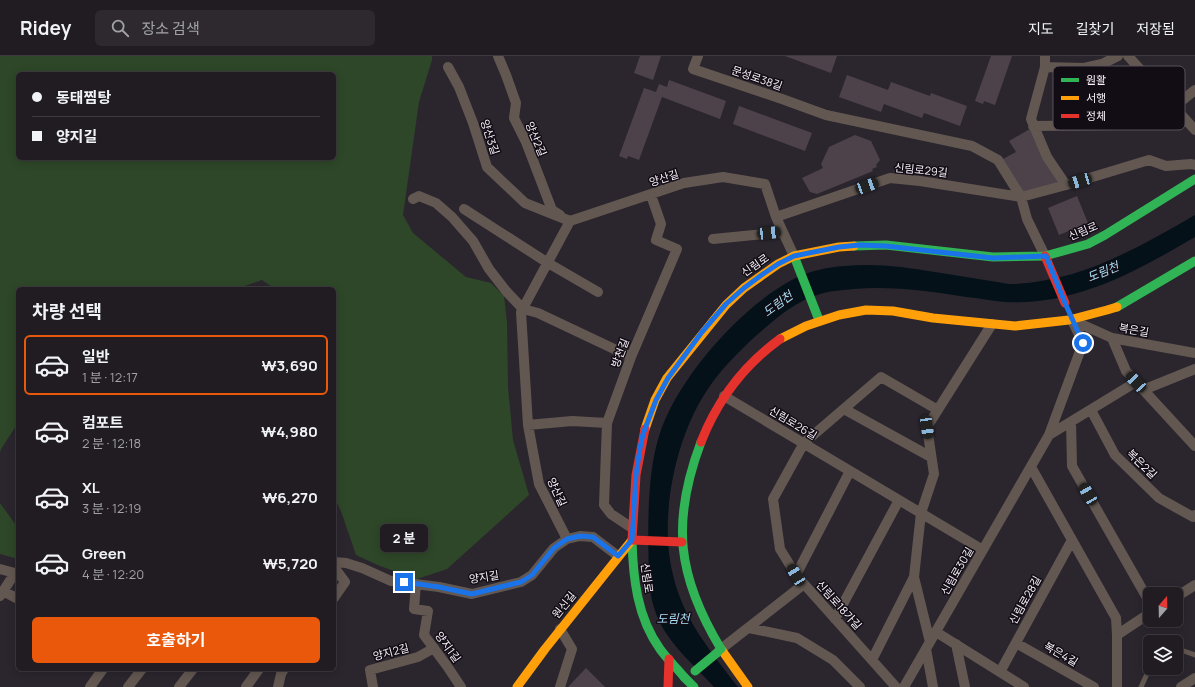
<!DOCTYPE html>
<html lang="ko">
<head>
<meta charset="utf-8">
<style>
  body { margin:0; font-family:Manrope,"Noto Sans KR",sans-serif; background:#2d292f; color:#f1f3f6; height:100vh; display:flex; flex-direction:column; font-size:15px; white-space:nowrap }
  * { box-sizing:border-box; margin:0 }
  p { font-size:13px; color:#a2a1a5 }
  .icon { flex:none; width:22px; height:22px; fill:none; stroke:currentColor; stroke-width:2; stroke-linecap:round; stroke-linejoin:round }
  .map { position:relative; flex:1; overflow:hidden }
  .panel { position:absolute; left:16px; top:231px; width:320px; height:384px; display:flex; flex-direction:column; background:#201c22; border-radius:6px; box-shadow:0 2px 10px #0003,0 0 0 1px #3d3a40 }
  .panel>* { flex:none }
  .banner { position:absolute; left:16px; top:16px; width:320px; height:88px; border-radius:6px; box-shadow:0 2px 10px #0003,0 0 0 1px #3d3a40; display:grid; align-content:center; height:88px; padding:0 16px; background:#201c22 }
  .needle { width:26px; rotate:20deg }
  .controls { position:absolute; left:1143px; top:531px; display:grid; gap:8px }
  .controls a { display:grid; place-items:center; width:40px; height:40px; border-radius:6px; background:#201c22; box-shadow:0 2px 10px #0003,0 0 0 1px #3d3a40; font-size:20px }
  .end { position:absolute; width:18px; height:18px; margin:-9px; border:5px solid #1a73e8; background:#fff; box-shadow:0 0 0 2px #fff }
  .from { border-radius:50% }
  .bubble { position:absolute; height:28px; border-radius:6px; background:#201c22; box-shadow:0 2px 10px #0003,0 0 0 1px #3d3a40; font-size:13px; font-weight:700; line-height:28px; text-align:center }
  .car { position:absolute; width:12px; height:24px; margin:-12px -6px; border-radius:5px; box-shadow:0 0 3px 1px #0007; background:linear-gradient(#222 24%,#8ab4d8 0 40%,#222 0 76%,#8ab4d8 0 86%,#222 0) }
  .banner b { display:flex; align-items:center; gap:14px; height:38px; font-size:15px }
  .banner b+b { border-top:1px solid #3d3a40 }
  .banner i { width:10px; height:10px; background:#f1f3f6 }
  ul { padding:0; list-style:none }
  li { display:flex; align-items:center; gap:12px; height:60px; margin:0 8px 6px; padding:0 8px; border:2px solid transparent; border-radius:6px }
  li div { flex:1 }
  li b { display:block; font-size:15px }
  li em { font-style:normal; font-weight:700 }
  li.active { border-color:#ea580c }
  li>.icon { width:36px; height:36px; stroke-width:1.5 }
  h2 { padding:0 16px; font-size:18px; line-height:48px }
  .cta { display:flex; gap:8px; margin-top:auto; padding:8px 16px }
  .cta a { flex:1; height:46px; border-radius:6px; background:#ea580c; color:#fff; font-size:16px; font-weight:700; line-height:46px; text-align:center }
  header { display:flex; align-items:center; gap:24px; box-sizing:border-box; height:56px; padding:0 20px; background:#201c22; border-bottom:1px solid #3d3a40 }
  header strong { font-size:19px }
  nav { display:flex; gap:22px; margin-inline-start:auto; font-size:14px }
  .search { width:280px; height:36px; background:#2d292f; display:flex; align-items:center; gap:10px; box-sizing:border-box; padding:0 14px; border-radius:6px; color:#a2a1a5; font-size:15px }
  .map>svg:first-child { display:block }
</style>
</head>
<body>
<header>
<strong>Ridey</strong>
<div class="search"><svg class="icon" aria-label="search" viewBox="0 0 24 24"><circle cx="10" cy="10" r="6"/><path d="M15 15l6 6"/></svg>장소 검색</div>
<nav><a>지도</a><a>길찾기</a><a>저장됨</a></nav>
</header>
<div class="map">
<svg width="1195" height="631" viewBox="0 0 1195 631">
  <rect width="100%" height="100%" fill="#2b262e"/>
  <path fill="#2e4728" fill-rule="evenodd" d="M0,0H432V4L419,46L403,159L413,177L466,221L491,227L504,240L507,267L508,331L513,384L529,439L447,513L417,523L380,510L356,499L341,455L334,441V233H275L262,224L236,233H18V367L1,393L0,397ZM18,18H334V102H18Z
    M0,447L18,472V503L0,498Z"/>
  <path fill="#041119" d="M1195,159V181C1137,215 1075,250 1005,246C992,245 979,242 966,241C929,235 892,230 854,233C843,234 830,235 820,238C796,245 776,262 758,278C738,296 718,316 704,339C674,387 659,465 673,519C683,563 711,596 738,631H714C707,623 699,616 692,608C666,581 652,562 649,524C648,479 646,422 659,380C676,324 739,253 790,225C806,216 826,211 845,210C875,207 905,211 935,216C960,220 985,224 1009,228C1078,227 1138,192 1195,159Z"/>
  <path fill="#4d424a" d="M640,0H661L653,24L634,17Z
    M785,0H837L831,17Z
    M991,0H1012L995,49L984,45L983,48L975,45Z
    M847,19L888,34L891,26L930,40L931,37L967,50L960,70L924,57L922,62L884,48L881,56L839,41Z
    M669,24L726,45L720,63L662,41L639,104L628,100L627,103L619,100L644,32L656,36L659,28L667,31Z
    M739,50L812,77L805,95L733,68Z
    M1030,73L1061,128L1022,138L1003,103L1016,96L1009,85Z
    M855,79L871,85L880,104L876,109L877,111L872,113L873,115L817,138L810,136L802,122L823,112L821,108L829,91Z
    M1077,140L1088,167L1059,179L1048,152Z
    M586,612L605,631H568Z"/>
  <g fill="none" stroke-linecap="round" stroke-linejoin="round">
    <path stroke="#635851" stroke-width="5" d="M1176,595L1178,593L1195,599
      M1141,631L1147,618L1154,612"/>
    <path stroke="#635851" stroke-width="10" d="M498,0L506,19L516,47L514,62L526,86L552,154L560,159
      M698,0L693,13L782,43L826,59L972,90L998,104L1021,141L1027,163L1045,200
      M1045,0V11L1031,63L1047,101L1066,129
      M1128,0L1195,74
      M448,11L459,31L473,67L487,111L525,147L570,165
      M1045,11L1084,12L1102,8L1118,0
      M1033,70L1119,69L1143,67L1175,50L1195,34
      M413,143L419,140L436,147L452,161L473,185L489,213L506,235L523,253L538,257L631,301
      M464,153L548,207L598,236
      M776,161L890,122L920,125L1021,141L1066,129L1149,104L1166,110L1191,108L1195,109
      M713,183L783,176
      M1072,264L1112,282L1195,297
      M1112,282L1126,315L1195,390
      M1143,334L1195,313
      M724,340L983,494
      M844,353L931,401
      M1091,354L1115,399L1159,442L1193,461L1195,459
      M1071,366L1072,410L1150,547
      M528,369L572,365L607,367
      M1049,379L1136,326
      M1031,411L1116,562L1117,579
      M632,472L611,458L604,449L607,367L631,301L677,193L656,184L661,168L651,139
      M567,483L539,428L528,369L521,256L570,165L684,127L723,121L765,128L776,161L794,200
      M334,506L346,507L362,512L391,525L439,531L472,538L521,526L532,519L554,492L567,483L580,480L593,481L618,500
      M334,511L345,526L334,542
      M0,513L15,517
      M796,519L850,415
      M416,528L414,553L428,555L424,579L447,610L461,631
      M3,535L18,543
      M0,540L15,517H18
      M1176,541L1195,529
      M835,563L899,444
      M749,572L797,582L833,604L860,631
      M936,576L1024,631
      M930,586L914,521L921,457L934,418L927,371L992,268
      M1016,587L1094,631
      M956,588L965,631
      M721,593L804,528
      M926,593L933,631
      M872,604L914,521
      M1000,616L1072,484
      M90,631L103,613
      M128,631L142,613
      M179,631L193,613
      M246,631L259,613
      M278,631L281,618L284,613
      M373,631L370,614L418,601L434,592
      M560,631L572,593L560,573
      M896,631L796,519L780,493L773,443L804,387L881,321L938,354
      M904,631L1049,379L1083,287L1072,264
      M1117,631V579L1150,557
      M1181,631L1195,622"/>
    <path stroke="#30b455" stroke-width="9" d="M632,484C633,522 637,561 660,593C667,603 676,611 684,621"/>
    <path stroke="#ff9f0a" stroke-width="9" d="M718,596L721,593L748,631
      M517,631L545,593L632,484"/>
    <path stroke="#e5322d" stroke-width="9" d="M668,631L669,603"/>
    <path stroke="#30b455" stroke-width="9" d="M854,190L886,189L993,201L1045,200L1088,188L1105,179L1195,123
      M794,200L819,264
      M1117,251L1195,205
      M701,386C671,466 677,520 721,593
      M695,615L718,596
      M684,621L694,631"/>
    <path stroke="#ff9f0a" stroke-width="9" d="M780,283L806,270L839,259L866,254L893,255L933,262L1015,270L1069,264L1107,254L1117,251
      M645,373L655,344L667,322L726,249L744,232L778,208L794,200L839,191L854,190"/>
    <path stroke="#e5322d" stroke-width="9" d="M1045,200L1065,247
      M645,373L636,419L632,484L682,486
      M701,386C718,343 743,310 780,283"/>
  </g>
  <g fill="none" stroke-linecap="round" stroke-linejoin="round">
    <path stroke="#1a73e8" stroke-width="5" d="M404,526L439,531L472,538L521,526L532,519L554,492L567,483L580,480L593,481L618,500L632,484L636,419L640,392L643,378L656,344L668,322L702,276L726,248L744,232L763,218L778,208L794,200L839,191L859,189L886,190L993,202L1046,200L1065,247L1083,287"/>
  </g>
  <g text-anchor="middle" stroke-width="3" stroke-linejoin="round" paint-order="stroke">
    <g font-size="11" fill="#f8f1fc" stroke="#120d14">
      <text transform="translate(757 22) rotate(19)" y="4">문성로38길</text>
      <text transform="translate(490 81) rotate(72)" y="4">양산3길</text>
      <text transform="translate(536 83) rotate(67)" y="4">양산2길</text>
      <text transform="translate(921 114) rotate(6)" y="4">신림로29길</text>
      <text transform="translate(664 122) rotate(-18)" y="4">양산길</text>
      <text transform="translate(1083 175) rotate(-23)" y="4">신림로</text>
      <text transform="translate(755 209) rotate(-35)" y="4">신림로</text>
      <text transform="translate(1134 274) rotate(10)" y="4">복은길</text>
      <text transform="translate(620 297) rotate(-69)" y="4">방천길</text>
      <text transform="translate(793 367) rotate(31)" y="4">신림로26길</text>
      <text transform="translate(1142 408) rotate(44)" y="4">복은2길</text>
      <text transform="translate(557 436) rotate(65)" y="4">양산길</text>
      <text transform="translate(957 515) rotate(-60)" y="4">신림로30길</text>
      <text transform="translate(484 521) rotate(-9)" y="4">양지길</text>
      <text transform="translate(647 522) rotate(82)" y="4">신림로</text>
      <text transform="translate(1025 544) rotate(-61)" y="4">신림로28길</text>
      <text transform="translate(564 549) rotate(-51)" y="4">원신길</text>
      <text transform="translate(839 549) rotate(48)" y="4">신림로18가길</text>
      <text transform="translate(448 591) rotate(54)" y="4">양지1길</text>
      <text transform="translate(391 596) rotate(-15)" y="4">양지2길</text>
      <text transform="translate(1061 598) rotate(30)" y="4">복은4길</text>
    </g>
    <g font-size="12" font-style="italic" fill="#a8dff6" stroke="#120d14">
      <text transform="translate(1103 216) rotate(-22)" y="4">도림천</text>
      <text transform="translate(778 248) rotate(-36)" y="4">도림천</text>
      <text x="673" y="567">도림천</text>
    </g>
  </g>
  <rect x="1053" y="10" width="132" height="64" rx="6" fill="#120d14" stroke="#57515a" stroke-width="1"/>
  <rect x="1061" y="22" width="18" height="4" fill="#30b455"/>
  <rect x="1061" y="40" width="18" height="4" fill="#ff9f0a"/>
  <rect x="1061" y="58" width="18" height="4" fill="#e5322d"/>
  <g font-size="11" fill="#f8f1fc">
    <text x="1086" y="28">원활</text>
    <text x="1086" y="46">서행</text>
    <text x="1086" y="64">정체</text>
  </g>
</svg>
<div class="controls">
<a><svg class="needle" viewBox="-14 -14 28 28"><path d="M0-13l5 13h-10z" fill="#e53935"/><path d="M0 13l5-13h-10z" fill="#a2a1a5"/></svg></a>
<a><svg class="icon" aria-label="layers" viewBox="0 0 24 24"><path d="M12 4l9 5-9 5-9-5zM3 14l9 5 9-5"/></svg></a>
</div>
<i class="end from" style="left:1083px;top:287px"></i>
<i class="end" style="left:404px;top:526px"></i>
<div class="bubble" style="left:380px;top:468px;width:48px">2 분</div>
<i class="car" style="left:1080px;top:125px;rotate:253deg"></i>
<i class="car" style="left:867px;top:130px;rotate:70deg"></i>
<i class="car" style="left:769px;top:177px;rotate:84deg"></i>
<i class="car" style="left:1136px;top:326px;rotate:317deg"></i>
<i class="car" style="left:927px;top:371px;rotate:172deg"></i>
<i class="car" style="left:1088px;top:438px;rotate:330deg"></i>
<i class="car" style="left:796px;top:519px;rotate:329deg"></i>
<div class="banner">
<b><i class="from"></i>동태찜탕</b>
<b><i></i>양지길</b>
</div>
<section class="panel">
<h2>차량 선택</h2>
<ul>
<li class="active"><svg class="icon" aria-label="car" viewBox="0 0 24 24"><path d="M5 17H2v-5l4-1 3-4h7l3 4 3 1v5h-3M9 17h6M6 11h13"/><circle cx="7" cy="17" r="2"/><circle cx="17" cy="17" r="2"/></svg><div><b>일반</b><p>1 분 · 12:17</p></div><em>₩3,690</em></li>
<li><svg class="icon" aria-label="car" viewBox="0 0 24 24"><path d="M5 17H2v-5l4-1 3-4h7l3 4 3 1v5h-3M9 17h6M6 11h13"/><circle cx="7" cy="17" r="2"/><circle cx="17" cy="17" r="2"/></svg><div><b>컴포트</b><p>2 분 · 12:18</p></div><em>₩4,980</em></li>
<li><svg class="icon" aria-label="car" viewBox="0 0 24 24"><path d="M5 17H2v-5l4-1 3-4h7l3 4 3 1v5h-3M9 17h6M6 11h13"/><circle cx="7" cy="17" r="2"/><circle cx="17" cy="17" r="2"/></svg><div><b>XL</b><p>3 분 · 12:19</p></div><em>₩6,270</em></li>
<li><svg class="icon" aria-label="car" viewBox="0 0 24 24"><path d="M5 17H2v-5l4-1 3-4h7l3 4 3 1v5h-3M9 17h6M6 11h13"/><circle cx="7" cy="17" r="2"/><circle cx="17" cy="17" r="2"/></svg><div><b>Green</b><p>4 분 · 12:20</p></div><em>₩5,720</em></li>
</ul>
<div class="cta"><a>호출하기</a></div>
</section>
</div>
</body>
</html>
